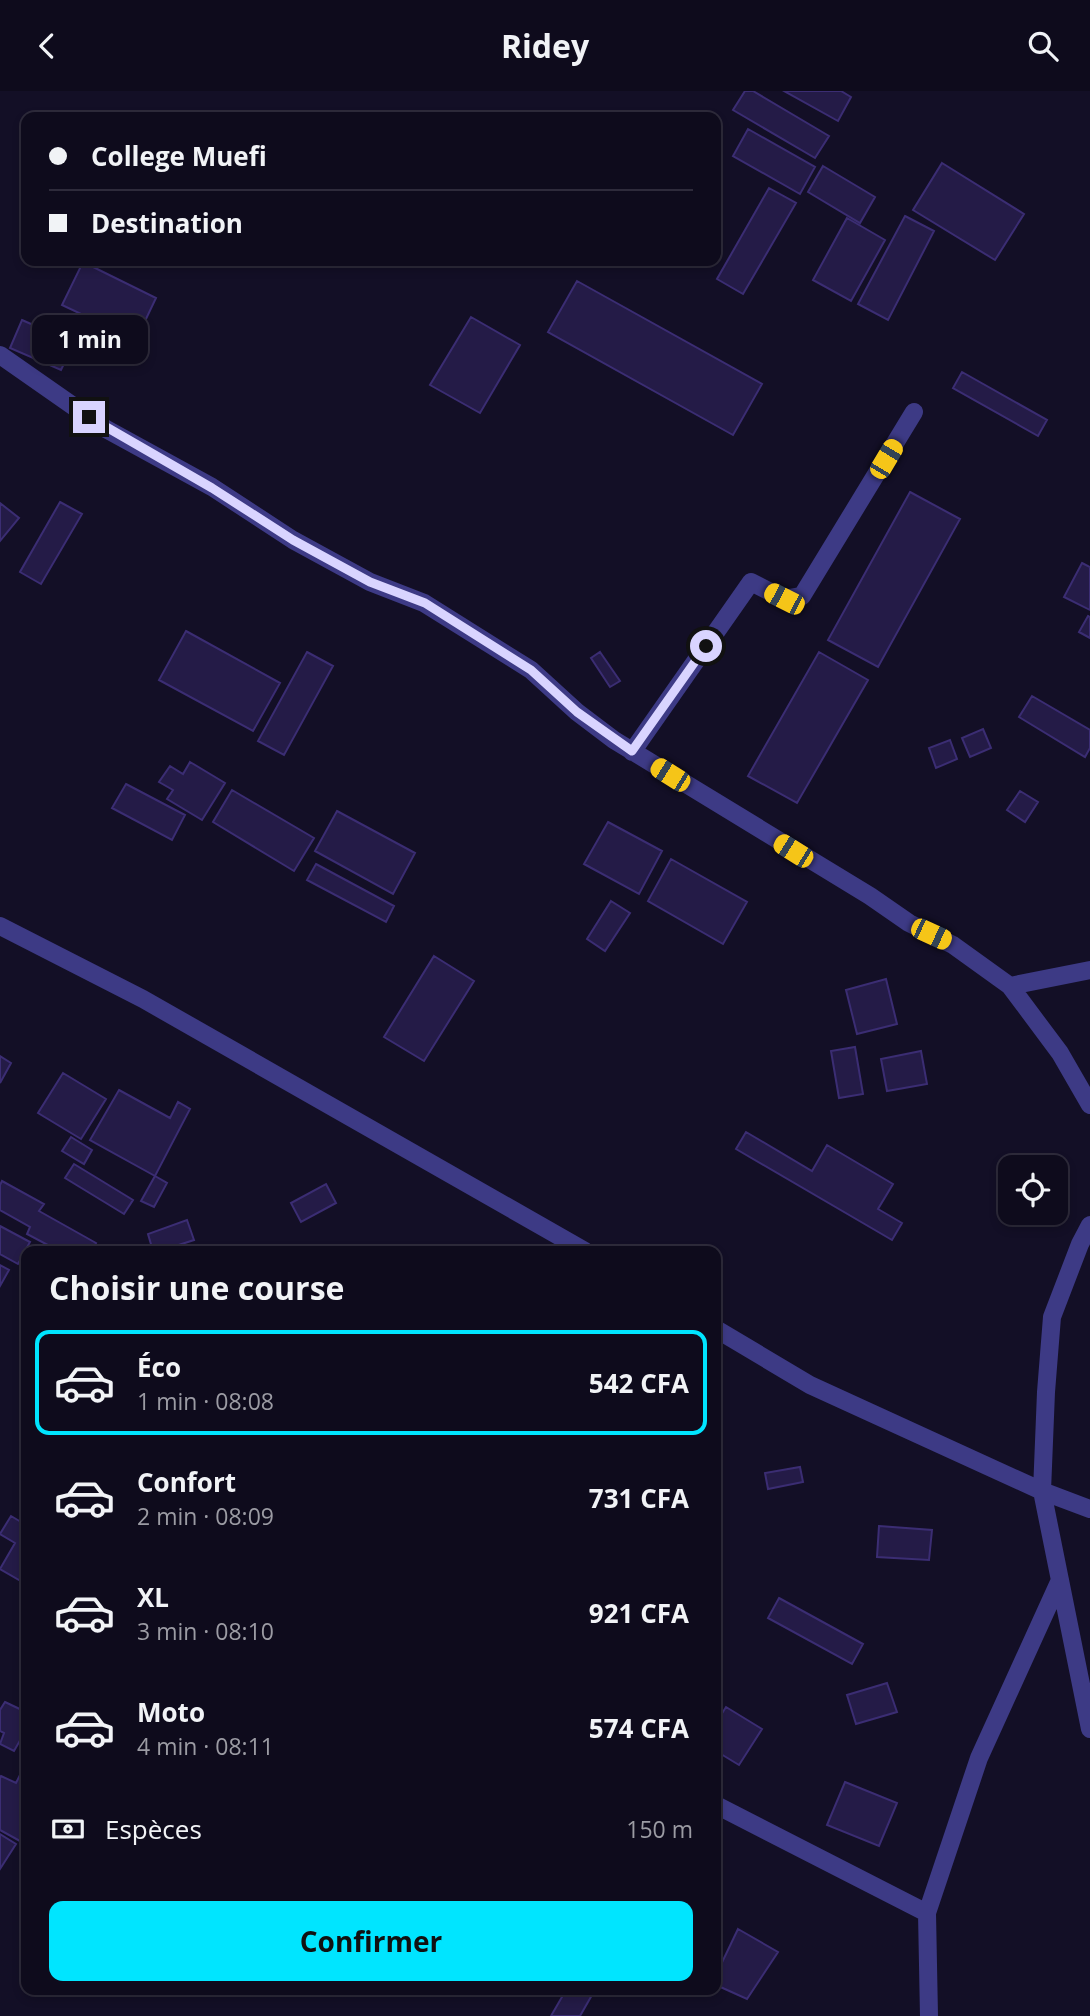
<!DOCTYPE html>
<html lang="fr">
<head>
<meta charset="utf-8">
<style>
  body { margin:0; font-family:"Open Sans",sans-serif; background:#171425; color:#f1f3f6; height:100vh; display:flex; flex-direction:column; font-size:26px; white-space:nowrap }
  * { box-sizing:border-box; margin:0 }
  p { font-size:23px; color:#9b9ba3 }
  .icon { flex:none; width:38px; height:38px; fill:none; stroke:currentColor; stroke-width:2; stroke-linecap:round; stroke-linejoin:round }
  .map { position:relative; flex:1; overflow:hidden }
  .details { position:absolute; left:21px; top:1155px; width:700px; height:749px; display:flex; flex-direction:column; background:#0e0b1c; border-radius:14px; box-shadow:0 4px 10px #0003,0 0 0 2px #2e2b3b }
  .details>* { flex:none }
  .guide { position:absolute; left:21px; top:21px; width:700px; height:154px; border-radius:14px; box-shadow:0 4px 10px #0003,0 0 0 2px #2e2b3b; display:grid; align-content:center; height:154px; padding:0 28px; background:#0e0b1c }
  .buttons { position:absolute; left:998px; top:1064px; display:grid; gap:14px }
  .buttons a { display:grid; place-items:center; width:70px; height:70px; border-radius:14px; background:#0e0b1c; box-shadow:0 4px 10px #0003,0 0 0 2px #2e2b3b; font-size:35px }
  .end { position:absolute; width:32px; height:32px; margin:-16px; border:9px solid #d9d4ff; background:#111; box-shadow:0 0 0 4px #111 }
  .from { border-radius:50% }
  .bubble { position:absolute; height:49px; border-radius:14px; background:#0e0b1c; box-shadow:0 4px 10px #0003,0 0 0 2px #2e2b3b; font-size:23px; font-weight:700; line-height:49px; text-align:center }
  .car { position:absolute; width:21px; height:42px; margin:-21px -10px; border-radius:9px; box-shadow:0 0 5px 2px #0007; background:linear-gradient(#f5c518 24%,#345 0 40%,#f5c518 0 76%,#345 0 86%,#f5c518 0) }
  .guide b { display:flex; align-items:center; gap:24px; height:66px; font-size:26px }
  .guide b+b { border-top:2px solid #2e2b3b }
  .guide i { width:18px; height:18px; background:#f1f3f6 }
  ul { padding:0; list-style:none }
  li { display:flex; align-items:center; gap:21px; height:105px; margin:0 14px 10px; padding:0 14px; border:4px solid transparent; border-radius:14px }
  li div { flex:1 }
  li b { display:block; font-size:26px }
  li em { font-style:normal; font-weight:700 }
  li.on { border-color:#00e5ff }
  li>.icon { width:63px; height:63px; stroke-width:1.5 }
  h2 { padding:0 28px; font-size:32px; line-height:84px }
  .pay { display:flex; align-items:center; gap:18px; height:77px; padding:0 28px; font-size:26px }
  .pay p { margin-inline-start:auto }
  .action { display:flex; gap:14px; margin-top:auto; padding:14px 28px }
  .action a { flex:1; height:80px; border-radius:14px; background:#00e5ff; color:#111; font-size:28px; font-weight:700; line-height:80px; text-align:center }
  header { display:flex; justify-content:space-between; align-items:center; height:91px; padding:0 28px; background:#0e0b1c; font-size:32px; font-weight:700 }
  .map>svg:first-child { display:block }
</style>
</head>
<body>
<header><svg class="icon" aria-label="back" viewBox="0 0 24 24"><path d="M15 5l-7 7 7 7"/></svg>Ridey<svg class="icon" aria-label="search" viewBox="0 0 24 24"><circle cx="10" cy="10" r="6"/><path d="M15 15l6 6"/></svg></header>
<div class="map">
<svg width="1090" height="1925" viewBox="0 0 1090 1925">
  <rect width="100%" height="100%" fill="#130f26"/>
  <path fill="#241b47" stroke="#3b2d73" stroke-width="2" d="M745,0H753L829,45L815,67L733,19Z
    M784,0H841L851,6L838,30Z
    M748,38L815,76L800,103L733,65Z
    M942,72L1024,123L995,169L913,119Z
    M823,75L875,106L860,132L808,101Z
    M769,97L796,112L743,203L717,188Z
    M905,125L934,140L888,229L858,213Z
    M847,127L885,149L851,210L813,189Z
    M83,171L156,207L136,249L62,214Z
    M577,190L762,293L733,344L548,241Z
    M471,226L520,254L480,322L430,294Z
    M22,229L74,252L61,279L10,257Z
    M962,281L1047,329L1038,345L953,297Z
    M910,401L960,428L878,576L828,549Z
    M60,411L82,423L41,493L20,481Z
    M0,412L19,427L0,450Z
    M1082,472L1090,476V519L1064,506Z
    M1088,525L1090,526V547L1079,541Z
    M186,540L280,592L253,640L159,589Z
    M307,561L333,575L284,664L258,650Z
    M600,561L620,590L610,596L591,567Z
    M819,561L868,589L797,712L748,685Z
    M1032,605L1090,639V657L1085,666L1019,626Z
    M983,638L991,657L970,666L962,647Z
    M950,649L957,668L936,677L929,657Z
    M190,671L225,692L202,729L167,708L173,699L159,691L170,675L183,683Z
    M126,693L185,724L172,749L112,717Z
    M232,699L314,747L294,780L213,731Z
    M1020,700L1038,711L1025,731L1007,719Z
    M337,720L415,762L393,803L315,760Z
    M608,731L662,760L639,803L584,773Z
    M671,768L747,811L723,853L648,810Z
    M316,773L394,815L386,831L307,789Z
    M611,810L630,822L605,860L587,848Z
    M434,865L474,890L424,970L384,946Z
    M886,888L897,933L857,943L846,899Z
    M855,956L863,1003L839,1007L831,960Z
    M921,960L927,993L887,1000L881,968Z
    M0,965L11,972L0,992Z
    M63,982L106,1008L81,1048L38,1022Z
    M119,999L170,1027L178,1011L190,1018L155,1085L90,1049Z
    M746,1041L812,1080L827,1054L893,1093L878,1118L902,1132L892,1149L736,1058Z
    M71,1046L92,1059L84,1073L62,1060Z
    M74,1073L133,1109L124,1123L65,1087Z
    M155,1085L167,1092L154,1116L141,1110Z
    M2,1090L44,1113L39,1120L96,1152L91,1160H59L27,1143L30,1136L0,1119V1094Z
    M326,1093L336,1112L301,1131L291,1112Z
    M187,1129L194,1149L160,1160H153L148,1143Z
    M0,1135L30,1151L18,1173L0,1163Z
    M0,1174L9,1179L0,1195Z
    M800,1376L803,1391L768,1398L765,1382Z
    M11,1425L26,1434V1493L0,1478L15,1452L0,1443Z
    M879,1435L932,1439L929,1469L877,1466Z
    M779,1507L863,1553L852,1573L768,1527Z
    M887,1592L897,1621L856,1633L847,1604Z
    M5,1611L26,1621V1639L14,1660L0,1653L4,1642L0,1640V1619Z
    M726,1616L762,1638L739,1674L716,1660V1632Z
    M26,1672V1738L20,1750L0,1739V1686L1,1685L16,1692Z
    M845,1691L897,1712L879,1755L827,1734Z
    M0,1743L16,1753L0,1778Z
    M738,1838L778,1861L747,1908L716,1894V1884Z
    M566,1899H585L592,1904L580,1925H551Z"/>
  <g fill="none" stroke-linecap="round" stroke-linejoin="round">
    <path stroke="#3d3a85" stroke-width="18" d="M0,264L106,338L212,396L293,449L370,491L424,512L531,579L577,621L614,649L870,805L909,832L953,854L1010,895L1090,879
      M632,661L751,491L784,508L802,505L914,321
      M0,835L143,908L585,1160
      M1010,895L1060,962L1090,1014
      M1090,1134L1080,1153L1052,1226L1046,1301L1042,1400L1090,1638
      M716,1238L810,1294L1042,1400L1090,1418
      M716,1714L927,1822
      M929,1925L927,1822L979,1667L1060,1489"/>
  </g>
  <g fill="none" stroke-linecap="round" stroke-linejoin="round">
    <path stroke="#d9d4ff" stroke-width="9" d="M89,326L212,397L293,449L370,491L425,512L531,579L577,621L632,660L706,555"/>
  </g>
</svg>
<div class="buttons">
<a><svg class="icon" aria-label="locate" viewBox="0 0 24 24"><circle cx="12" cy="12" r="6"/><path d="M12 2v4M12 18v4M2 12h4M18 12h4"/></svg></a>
</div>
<i class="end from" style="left:706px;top:555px"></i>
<i class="end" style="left:89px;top:326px"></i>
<div class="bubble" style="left:32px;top:224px;width:116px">1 min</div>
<i class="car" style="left:886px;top:368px;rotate:31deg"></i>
<i class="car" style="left:784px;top:508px;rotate:297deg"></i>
<i class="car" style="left:670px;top:684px;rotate:302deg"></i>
<i class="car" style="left:793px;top:760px;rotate:302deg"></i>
<i class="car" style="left:931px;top:843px;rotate:115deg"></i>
<div class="guide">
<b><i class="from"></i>College Muefi</b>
<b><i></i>Destination</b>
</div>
<section class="details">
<h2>Choisir une course</h2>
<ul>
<li class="on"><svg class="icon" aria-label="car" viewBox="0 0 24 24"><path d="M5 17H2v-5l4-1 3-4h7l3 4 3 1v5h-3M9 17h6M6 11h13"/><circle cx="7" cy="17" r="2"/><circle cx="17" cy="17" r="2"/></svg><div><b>Éco</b><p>1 min · 08:08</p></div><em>542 CFA</em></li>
<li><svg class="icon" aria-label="car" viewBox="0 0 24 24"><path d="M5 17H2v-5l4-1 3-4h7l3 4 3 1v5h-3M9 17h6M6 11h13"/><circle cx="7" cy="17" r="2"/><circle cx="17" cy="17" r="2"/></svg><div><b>Confort</b><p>2 min · 08:09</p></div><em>731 CFA</em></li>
<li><svg class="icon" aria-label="car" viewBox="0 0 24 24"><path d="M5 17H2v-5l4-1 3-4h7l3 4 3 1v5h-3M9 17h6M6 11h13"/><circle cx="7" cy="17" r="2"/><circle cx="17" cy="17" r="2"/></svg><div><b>XL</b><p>3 min · 08:10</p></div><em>921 CFA</em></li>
<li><svg class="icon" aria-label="car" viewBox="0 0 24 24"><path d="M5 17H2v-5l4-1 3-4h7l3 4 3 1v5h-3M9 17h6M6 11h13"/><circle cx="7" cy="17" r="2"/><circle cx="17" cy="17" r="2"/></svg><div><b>Moto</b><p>4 min · 08:11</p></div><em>574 CFA</em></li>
</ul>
<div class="pay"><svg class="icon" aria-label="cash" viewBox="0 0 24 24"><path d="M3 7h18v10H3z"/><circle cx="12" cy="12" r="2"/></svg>Espèces<p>150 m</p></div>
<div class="action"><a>Confirmer</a></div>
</section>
</div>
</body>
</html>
